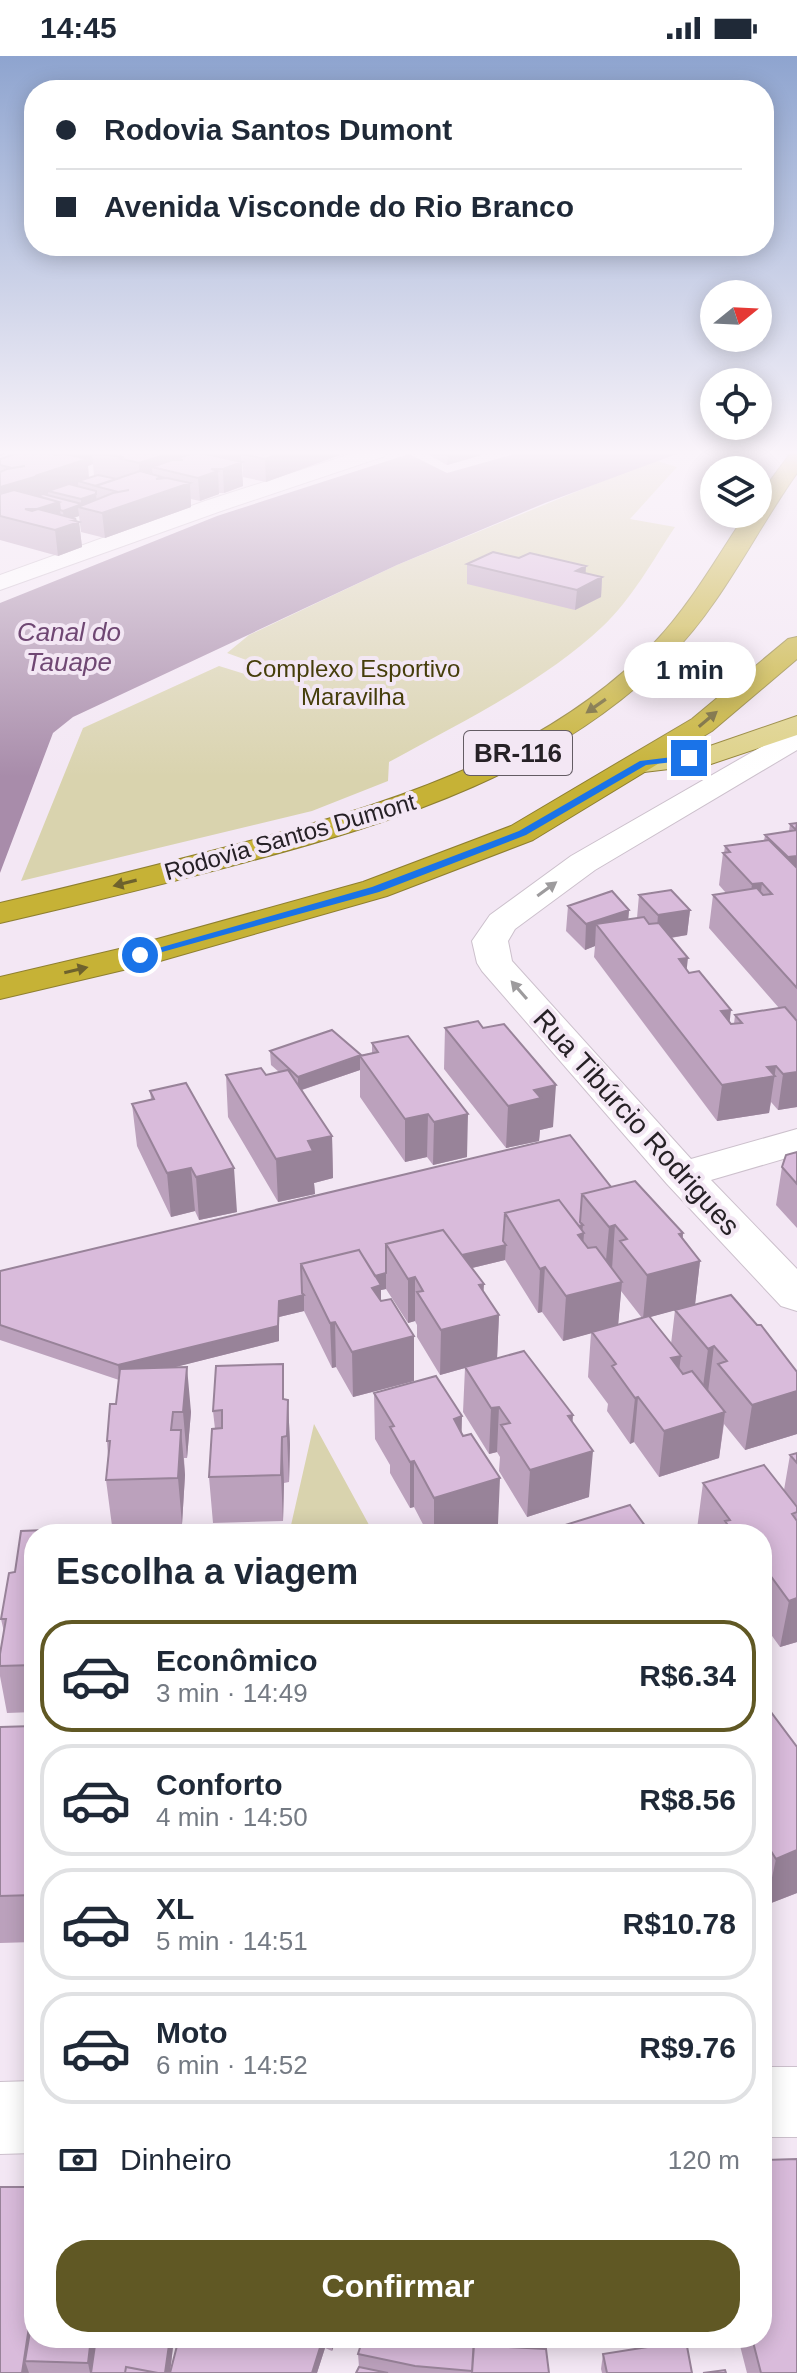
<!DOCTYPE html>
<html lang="pt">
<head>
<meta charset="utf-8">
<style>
  body { margin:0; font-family:Arial,sans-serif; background:#f6f6f7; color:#1f2937; height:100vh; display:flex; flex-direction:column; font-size:30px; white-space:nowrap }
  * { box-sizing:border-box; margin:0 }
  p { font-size:26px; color:#747a83 }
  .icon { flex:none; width:44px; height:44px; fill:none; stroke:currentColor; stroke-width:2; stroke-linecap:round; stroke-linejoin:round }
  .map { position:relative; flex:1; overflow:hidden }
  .side { position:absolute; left:24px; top:1468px; width:748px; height:824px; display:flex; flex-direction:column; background:#fff; border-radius:32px; box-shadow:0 4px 20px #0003 }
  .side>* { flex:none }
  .guide { position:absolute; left:24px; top:24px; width:750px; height:176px; border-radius:32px; box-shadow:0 4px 20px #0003; display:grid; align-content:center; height:176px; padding:0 32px; background:#fff }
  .needle { width:52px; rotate:72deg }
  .controls { position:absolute; left:700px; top:224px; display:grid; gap:16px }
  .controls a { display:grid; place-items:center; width:72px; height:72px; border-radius:50%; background:#fff; box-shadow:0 4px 20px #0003; font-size:40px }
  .end { position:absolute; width:36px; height:36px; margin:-18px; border:10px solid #1a73e8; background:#fff; box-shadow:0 0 0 4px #fff }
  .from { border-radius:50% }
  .bubble { position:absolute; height:56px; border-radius:28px; background:#fff; box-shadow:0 4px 20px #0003; font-size:26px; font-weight:800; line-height:56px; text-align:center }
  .guide b { display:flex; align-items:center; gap:28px; height:76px; font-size:30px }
  .guide b+b { border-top:2px solid #e0e1e3 }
  .guide i { width:20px; height:20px; background:#1f2937 }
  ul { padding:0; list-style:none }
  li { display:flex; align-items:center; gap:24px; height:112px; margin:0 16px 12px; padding:0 16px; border:4px solid #e0e1e3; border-radius:32px }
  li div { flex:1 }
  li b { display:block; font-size:30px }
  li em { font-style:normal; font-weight:800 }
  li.current { border-color:#605824 }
  li>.icon { width:72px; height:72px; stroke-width:1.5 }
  h2 { padding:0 32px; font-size:36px; line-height:96px }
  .pay { display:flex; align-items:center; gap:20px; height:88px; padding:0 32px; font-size:30px }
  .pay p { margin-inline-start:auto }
  .button { display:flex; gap:16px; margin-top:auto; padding:16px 32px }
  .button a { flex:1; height:92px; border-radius:32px; background:#605824; color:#fff; font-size:32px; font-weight:800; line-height:92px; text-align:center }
  .status { display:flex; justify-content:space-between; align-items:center; height:56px; padding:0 40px; background:#fff; direction:ltr }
  .status svg { height:22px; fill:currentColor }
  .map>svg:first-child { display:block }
</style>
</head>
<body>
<div class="status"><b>14:45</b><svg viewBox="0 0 49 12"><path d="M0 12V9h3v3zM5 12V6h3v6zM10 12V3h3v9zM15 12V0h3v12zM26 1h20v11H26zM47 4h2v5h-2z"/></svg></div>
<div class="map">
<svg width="797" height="2317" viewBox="0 0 797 2317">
  <rect width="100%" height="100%" fill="#f3e7f4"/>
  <path fill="#d9d3ae" d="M654,404L677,411L630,463L675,471C653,504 632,543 602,571C541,628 461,666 389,706L388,725L312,755L21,825L83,672L219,610L248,619L263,610L227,597L249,579L397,509Z
    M314,1368L374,1478H289Z"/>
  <path fill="#a88caa" d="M522,396H682L545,447L397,509L73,661L53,677L0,817V547L217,460L409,398L447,417Z"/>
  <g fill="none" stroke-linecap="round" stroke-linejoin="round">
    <g stroke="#ccc0cc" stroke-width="2">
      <path id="minor" d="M357,396H388L385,400L221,455L0,534V519L205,445Z
        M797,673V694L595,814L515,873L508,885L512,905L691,1103L797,1073V1099L711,1124L797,1213V1255L781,1250L667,1128L482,915L477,907L472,885L490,859L571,800L787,676Z
        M762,2011H797V2081H762Z
        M34,2025V2097L0,2098V2026Z"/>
    </g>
    <g stroke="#8e7f30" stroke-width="2">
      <path id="major" d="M797,660V679L711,708L644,716L633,713L629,707L633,701L707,691Z"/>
    </g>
    <g stroke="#8e7f30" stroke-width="2">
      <path id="highway" d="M797,396V417C755,476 722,548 670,600C556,715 400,765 246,806C165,828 82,848 0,867V847C75,830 149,811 223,792C376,752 542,704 655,586C691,548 717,501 746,458H758V441L790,398Z
        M797,581V603L712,675L533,784L387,840L153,907L0,943V921L132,890L363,826L511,770L692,663L788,583Z"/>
    </g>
    <use href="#minor" fill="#fff" fill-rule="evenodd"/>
    <use href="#major" fill="#ddd186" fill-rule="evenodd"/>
    <use href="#highway" fill="#c6b236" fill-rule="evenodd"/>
    <path stroke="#7d757e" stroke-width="2" d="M0,399L7,396"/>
  </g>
  <path fill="#bba1bc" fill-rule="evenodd" d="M21,396H241L243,430L224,437H219V438L200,445L191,443V451L105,482L81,476L79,460L73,462L76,463L77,465L79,466L82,491L58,500L0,484V403ZM93,408L94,420H95L89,422L88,410Z
    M245,396H340V399L266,426L243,421L242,398Z
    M424,396H461L482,399L447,409Z
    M467,508L602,521L601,541L575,554L467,528Z
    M797,767V1051L778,1054L771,1046L769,1057L717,1065L594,901L595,890L585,894L566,875L568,850L629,854L628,863L637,862L639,839L690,854L687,879L671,882L686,913L731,968H734L735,959L779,952L709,872L713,839L726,837L719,829L723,797H724L725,790L764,785L765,779L789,775L790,768Z
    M445,972L553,1071L540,1074L539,1085L506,1092L444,1013Z
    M372,987L467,1101L433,1109L427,1101L405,1106L360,1041V1014L302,1034L332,1080L333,1122L314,1127L315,1138L278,1146L228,1061L226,1019H266L279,1016L271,1009L270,995L361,999L372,997Z
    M150,1035L237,1156L199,1164L195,1155L171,1161L137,1090L132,1048L151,1043Z
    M797,1096V1172L776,1149L782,1111Z
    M611,1131L683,1177V1182L700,1205L695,1248L797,1316V1378L745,1394L724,1368L719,1402L659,1421L634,1386L630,1388L607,1355L608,1348L588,1321L591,1277L563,1285L542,1256L538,1257L505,1204L472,1212L483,1235L499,1259L497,1302L572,1367L589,1441L527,1461L499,1415L500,1401L497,1396L489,1398L463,1356L465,1312L440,1319L417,1281V1269L415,1265L408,1267L386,1233L381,1234V1245L414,1325L353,1341L336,1311L332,1312L304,1255L279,1261V1285L175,1311L191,1356L187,1402H184L185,1419L182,1468L112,1470L106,1424L108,1400L107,1385L116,1348L119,1324L0,1284V1215ZM621,1235L642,1262L618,1269ZM675,1254L671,1288L650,1261Z
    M374,1337L462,1377L498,1468L467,1478H428L414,1451L410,1452L390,1417V1409L375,1383Z
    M285,1343L288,1344L290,1389L289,1426L284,1427L283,1465L213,1467L209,1421L215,1373L213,1355Z
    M797,1397V1586L780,1591L762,1566V1478H700L697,1473L703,1427L784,1434L790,1399Z
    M565,1469L651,1478H564Z
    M95,1472L96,1478H34V1656L7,1657L0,1620V1599L4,1576L1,1563L9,1517L15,1516L21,1475Z
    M762,1644L797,1691V1837L766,1849L762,1843Z
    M34,1670V1886L0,1887V1671Z
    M765,2104L797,2317H747L738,2282H762Z
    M0,2131L174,2282L170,2317H0Z
    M179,2282H337L332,2295L325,2292L317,2317H170Z
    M609,2282H639L638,2285L610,2289Z
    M474,2289L549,2317H356L359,2311L358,2298Z
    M603,2298L692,2317H602L601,2313Z"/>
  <path fill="#988399" d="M73,396H128L92,397L93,408L88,410L89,426L78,425V430L48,435V440L0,456V431L53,399L61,397L62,411L74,407Z
    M173,396H181V404L176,403L177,417L152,411L153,426L140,431L139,407Z
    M222,396H241L243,430L224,437Z
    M284,396H340V399L266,426L265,403Z
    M461,396H482V399L447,409L448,400Z
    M218,415L219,438L200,445L198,422Z
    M162,421L164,436L190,427L191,451L105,482L102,457L156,423Z
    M96,438L97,448L78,451L79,460L64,465L63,455L81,449V443Z
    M59,446L62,470L37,453Z
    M76,463L77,467L79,466L82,491L58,500L55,474Z
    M586,510L585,529L574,534L576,515Z
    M602,521L601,541L575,554L577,534Z
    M797,800V824L785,826L788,801Z
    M762,827L758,860L748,861L752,828Z
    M629,854L627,879L596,868L595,890L585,894L586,868Z
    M690,854L687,879L656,884L658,859Z
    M688,902L684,936L679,903Z
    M731,954L727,989L721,955Z
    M360,1000V1014L298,1035V1021Z
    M776,1010L769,1057L717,1065L722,1029L767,1011Z
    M797,1016V1051L778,1054L783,1018Z
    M556,1029L553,1071L540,1074L539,1085L506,1092L508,1050L534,1034Z
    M428,1058L427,1101L405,1106V1063Z
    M468,1058L467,1101L433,1109L434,1066Z
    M332,1080L333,1122L314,1127L315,1138L278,1146L276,1103L308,1085Z
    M191,1112L195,1155L171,1161L167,1117Z
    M234,1112L237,1156L199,1164L196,1121Z
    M583,1169L582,1177H584L581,1221L520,1182Z
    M615,1169L612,1213L605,1215L609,1171Z
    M683,1177L679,1210L700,1205L695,1249L643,1263L647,1219L679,1178Z
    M506,1189L505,1204L418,1225L415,1221V1265L408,1267V1223L402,1213Z
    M545,1211L542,1256L538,1257L540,1213Z
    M386,1217V1233L381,1234V1274L314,1234Z
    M622,1226L618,1270L563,1285L566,1240Z
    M484,1228L482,1263L499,1259L497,1303L440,1319L441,1274L479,1229Z
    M304,1239V1255L279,1261V1285L120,1325L118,1309L279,1245Z
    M335,1266L336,1311L332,1312L330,1267Z
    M414,1280V1325L353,1341L352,1296Z
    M714,1290L708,1336L702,1338L708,1293Z
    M681,1300L675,1345L671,1302Z
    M187,1311L191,1356L187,1402L183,1356Z
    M797,1335V1378L745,1394L752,1349Z
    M638,1341L634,1386L630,1388L635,1342Z
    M288,1344L290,1389L289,1426L287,1380Z
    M499,1351L497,1396L489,1398L491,1352Z
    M725,1356L719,1402L659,1421L664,1375Z
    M573,1359L570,1402L593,1395L589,1441L527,1461L530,1414L568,1360Z
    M462,1360L461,1406L454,1363Z
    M181,1374L185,1419L182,1468L178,1422Z
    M282,1381L284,1427L283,1465L281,1419Z
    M414,1405V1451L410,1452V1406Z
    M500,1422L498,1468L467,1478H434V1442Z
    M797,1542V1586L780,1591L789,1545Z
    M797,1794V1837L766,1849L776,1803Z
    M34,2238V2281L25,2305L29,2317H22Z
    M91,2282H101L96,2317H90L88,2307Z
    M170,2282H174L170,2317H165Z
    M323,2282H324L325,2292L317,2317H312Z
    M332,2282H337L332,2295Z"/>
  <path fill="#d9bbdb" stroke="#988399" stroke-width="2" d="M21,396H58L61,397L53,399L65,398L87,403L35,420H38L0,431V416L7,413L25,410L12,412L0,409V403Z
    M173,396L139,407L118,402L124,401L92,397Z
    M196,396L242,406L223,413H211L218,415L198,422L152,411L172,404H183L176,403Z
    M245,396H284L265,403L242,398Z
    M441,396H461L448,400Z
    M140,415L162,421L156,423L167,422L190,427L102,457L78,451L113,437L129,434L118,436L95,430Z
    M98,419L117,423L96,430L78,425Z
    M69,428L96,435V438L81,443L48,435Z
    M14,434L59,446L37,453H25L32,455L38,453L76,463L72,464L79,466L55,474L0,460V438Z
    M43,438L82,448L63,455L60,454L59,446L38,440Z
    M493,496L519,502L530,497L586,510L576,515L602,521L577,534L467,508Z
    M797,767L796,774L790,768Z
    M797,774V800L788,801L765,779Z
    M769,784L797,812V932L713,839L757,832L763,839L772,838L762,827L752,828L723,797L730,796L725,790Z
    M671,834L690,854L658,859L639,839Z
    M612,835L629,854L586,868L568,850Z
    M644,861L649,868L659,867L688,902L679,903L689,917L699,915L731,954L721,955L731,968L742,967L735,959L785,951L797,965V1016L783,1018L776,1010L767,1011L775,1020L722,1029L596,868Z
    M478,965L483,972L504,968L556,1029L534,1034L541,1042L508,1050L445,972Z
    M332,974L361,999L298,1021L270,995Z
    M408,980L468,1058L434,1066L428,1058L405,1063L360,1000L378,996L372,987Z
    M261,1012L266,1019L288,1014L332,1080L308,1085L313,1095L276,1103L226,1019Z
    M186,1027L234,1112L196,1121L191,1112L167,1117L132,1048L154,1043L150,1035Z
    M570,1079L611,1131L582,1138L580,1166L583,1169L579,1170L559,1144L505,1157L503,1185L506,1189L462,1199L443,1174L386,1188V1217L375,1220L359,1194L301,1208L302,1237L304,1239L279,1245L278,1270L118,1309L0,1269V1215Z
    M797,1096V1128L782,1111L786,1099Z
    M635,1125L683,1177L679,1178L700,1205L647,1219L620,1185L627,1183L615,1169L609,1171L582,1138Z
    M559,1144L584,1177L578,1179L588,1192L596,1191L622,1226L566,1240L545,1211L540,1213L505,1157Z
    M443,1174L484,1228L479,1229L499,1259L441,1274L417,1236L423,1235L415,1221L408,1223L386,1188Z
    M359,1194L381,1229L372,1232L381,1245L391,1243L414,1280L352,1296L335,1266L330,1267L301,1208Z
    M731,1239L757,1269H761L797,1316V1335L752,1349L718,1308L727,1305L714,1290L708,1293L675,1254Z
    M649,1260L681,1300L671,1302L683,1318L692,1315L725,1356L664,1375L638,1341L635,1342L612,1310L616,1308L592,1276Z
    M524,1295L573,1359L568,1360L593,1395L530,1414L501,1369L510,1367L499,1351L491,1352L465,1311Z
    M283,1308V1343L288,1344L287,1380L282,1381L281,1419L209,1421L212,1373L222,1372V1354L213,1355L216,1310Z
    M187,1311L183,1356H173L171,1374H181L178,1422L106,1424L110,1385H107L110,1348H116L120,1313Z
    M436,1320L462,1360L454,1363L463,1380L471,1378L500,1422L434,1442L414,1405L410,1406L390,1371L394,1370L374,1337Z
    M797,1397V1407L790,1399Z
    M764,1409L797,1451V1456L792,1458L797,1465V1542L789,1545L762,1508V1478H734L725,1465L730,1464L703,1427Z
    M630,1449L651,1478H571L565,1469Z
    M201,1469V1478H127L128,1471Z
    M95,1472L94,1478H34V1609L0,1610V1598L6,1563H1L9,1517L15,1516L21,1475Z
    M762,1644L797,1691V1794L776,1803L762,1781Z
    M34,1670V1839L0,1840V1671Z
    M763,2089L765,2104L797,2103V2317H761L752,2282H762V2090Z
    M0,2131H34V2238L22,2317H0Z
    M34,2252V2282H91L88,2307L25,2305Z
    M96,2282H170L165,2317H158L126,2311L125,2317H91Z
    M179,2282H323L312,2317H170Z
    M363,2282H474L472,2315L415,2310L358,2298Z
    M686,2285L692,2317H607L603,2298Z
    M474,2289L546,2293L549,2317H472Z
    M126,2311L158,2317H125Z
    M359,2311L388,2317H356Z
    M725,2314L726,2317H703Z"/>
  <defs><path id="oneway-solid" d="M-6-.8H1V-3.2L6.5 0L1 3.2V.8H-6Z" transform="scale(2)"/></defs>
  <g fill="#6e622d">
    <use href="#oneway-solid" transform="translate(596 650) rotate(145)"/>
    <use href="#oneway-solid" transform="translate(708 663) rotate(-40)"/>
    <use href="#oneway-solid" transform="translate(125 827) rotate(166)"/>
    <use href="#oneway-solid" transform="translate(76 914) rotate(-13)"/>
  </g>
  <g fill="#9d9b9d">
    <use href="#oneway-solid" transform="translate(547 833) rotate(-36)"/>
    <use href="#oneway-solid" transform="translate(519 934) rotate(-131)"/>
  </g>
  <linearGradient id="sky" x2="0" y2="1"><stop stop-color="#8ea4cf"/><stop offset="0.55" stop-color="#faf4fa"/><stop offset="1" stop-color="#faf4fa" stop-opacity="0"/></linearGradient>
  <rect width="797" height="721" fill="url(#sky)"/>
  <path fill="#1a73e8" d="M689,699L692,704L646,709L526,779L379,836L144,901L134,899L372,831L519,775L640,705Z"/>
  <g text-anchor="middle" stroke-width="8" stroke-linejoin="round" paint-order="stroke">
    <g font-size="24" fill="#463e0b" stroke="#f3e7f4">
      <text x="353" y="621">Complexo Esportivo<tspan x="353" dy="28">Maravilha</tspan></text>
    </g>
    <g font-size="24" fill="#262126" stroke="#f3e7f4">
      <text transform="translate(290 781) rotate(-16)" y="8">Rodovia Santos Dumont</text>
    </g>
    <g font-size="26" font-style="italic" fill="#6f4773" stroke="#f3e7f4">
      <text x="69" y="585">Canal do<tspan x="69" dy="30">Tauape</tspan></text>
    </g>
    <rect fill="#f3e7f4" stroke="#645c64" stroke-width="2" x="464" y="675" width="108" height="44" rx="6"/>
    <g font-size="26" font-weight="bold" fill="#262126">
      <text x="518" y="706">BR-116</text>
    </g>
    <g font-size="28" fill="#262126" stroke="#f3e7f4">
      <text transform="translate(637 1066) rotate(48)" y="10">Rua Tibúrcio Rodrigues</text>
    </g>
  </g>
</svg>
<div class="controls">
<a><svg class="needle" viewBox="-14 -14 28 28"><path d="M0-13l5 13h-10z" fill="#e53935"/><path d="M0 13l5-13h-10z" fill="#747a83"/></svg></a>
<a><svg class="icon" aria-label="locate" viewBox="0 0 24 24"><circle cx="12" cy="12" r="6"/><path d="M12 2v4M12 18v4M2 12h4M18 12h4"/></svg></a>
<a><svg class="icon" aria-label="layers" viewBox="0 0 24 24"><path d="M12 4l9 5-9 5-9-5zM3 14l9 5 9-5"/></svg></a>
</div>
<i class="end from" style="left:140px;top:899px"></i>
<i class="end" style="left:689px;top:702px"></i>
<div class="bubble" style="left:624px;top:586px;width:132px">1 min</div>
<div class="guide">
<b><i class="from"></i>Rodovia Santos Dumont</b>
<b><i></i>Avenida Visconde do Rio Branco</b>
</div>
<section class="side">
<h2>Escolha a viagem</h2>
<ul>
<li class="current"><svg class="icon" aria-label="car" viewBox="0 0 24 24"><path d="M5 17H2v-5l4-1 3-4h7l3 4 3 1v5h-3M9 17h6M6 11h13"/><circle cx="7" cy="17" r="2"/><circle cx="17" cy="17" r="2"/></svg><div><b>Econômico</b><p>3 min · 14:49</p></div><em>R$6.34</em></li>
<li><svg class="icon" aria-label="car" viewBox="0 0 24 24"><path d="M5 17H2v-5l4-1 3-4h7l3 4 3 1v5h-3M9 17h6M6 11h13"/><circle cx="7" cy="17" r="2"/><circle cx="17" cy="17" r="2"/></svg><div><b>Conforto</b><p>4 min · 14:50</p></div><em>R$8.56</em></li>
<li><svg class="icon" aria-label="car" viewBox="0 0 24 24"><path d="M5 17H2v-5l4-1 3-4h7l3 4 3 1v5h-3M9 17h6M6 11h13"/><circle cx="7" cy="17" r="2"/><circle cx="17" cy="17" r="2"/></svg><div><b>XL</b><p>5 min · 14:51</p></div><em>R$10.78</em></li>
<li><svg class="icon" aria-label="car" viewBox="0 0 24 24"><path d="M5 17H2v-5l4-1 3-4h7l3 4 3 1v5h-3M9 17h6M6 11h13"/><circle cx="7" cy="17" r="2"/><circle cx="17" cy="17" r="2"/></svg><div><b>Moto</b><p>6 min · 14:52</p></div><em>R$9.76</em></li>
</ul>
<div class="pay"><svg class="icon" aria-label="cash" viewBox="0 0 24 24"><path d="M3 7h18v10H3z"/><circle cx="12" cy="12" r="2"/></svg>Dinheiro<p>120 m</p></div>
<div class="button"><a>Confirmar</a></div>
</section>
</div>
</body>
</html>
